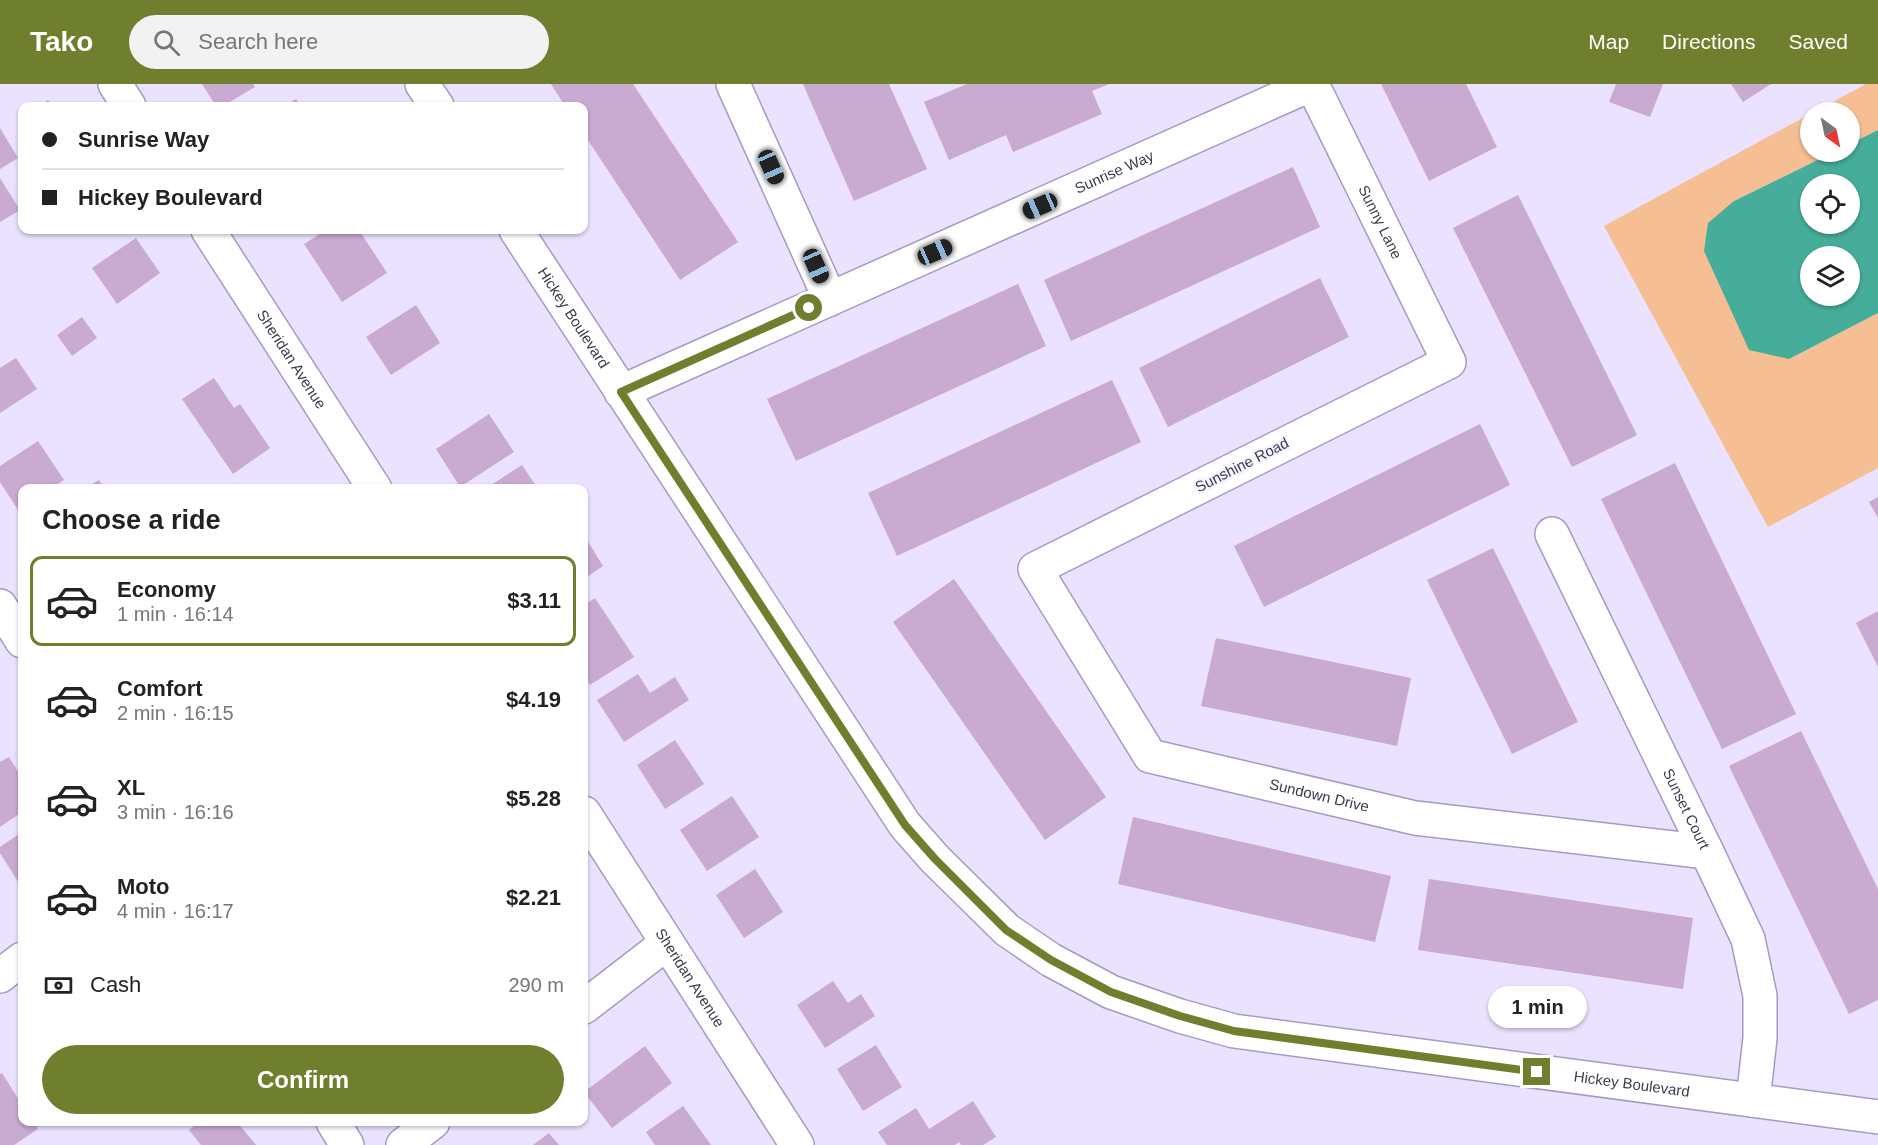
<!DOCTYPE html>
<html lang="en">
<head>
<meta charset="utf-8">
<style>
  body { margin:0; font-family:Arial,sans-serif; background:#f2f2f2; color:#222; height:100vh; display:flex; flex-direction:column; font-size:22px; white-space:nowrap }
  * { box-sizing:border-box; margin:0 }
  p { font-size:20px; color:#767676 }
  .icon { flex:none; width:33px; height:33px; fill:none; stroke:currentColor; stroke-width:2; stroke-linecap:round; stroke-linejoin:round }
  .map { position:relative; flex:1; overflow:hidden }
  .sheet { position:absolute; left:18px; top:400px; width:570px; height:642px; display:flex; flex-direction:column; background:#fff; border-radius:12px; box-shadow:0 2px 4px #0004 }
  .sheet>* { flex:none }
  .hud { position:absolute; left:18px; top:18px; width:570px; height:132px; border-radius:12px; box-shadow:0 2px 4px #0004; display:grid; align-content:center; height:132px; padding:0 24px; background:#fff }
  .needle { width:39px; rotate:147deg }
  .tools { position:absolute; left:1800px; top:18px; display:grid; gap:12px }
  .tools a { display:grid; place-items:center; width:60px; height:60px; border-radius:50%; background:#fff; box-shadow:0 2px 4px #0004; font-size:30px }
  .end { position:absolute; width:27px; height:27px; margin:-14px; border:8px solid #707f2e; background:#fff; box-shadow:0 0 0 3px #fff }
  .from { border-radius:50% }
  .bubble { position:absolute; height:42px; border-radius:21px; background:#fff; box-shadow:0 2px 4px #0004; font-size:20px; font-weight:600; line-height:42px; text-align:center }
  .car { position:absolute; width:18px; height:36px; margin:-18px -9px; border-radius:8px; box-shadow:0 0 4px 2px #0007; background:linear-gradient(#222 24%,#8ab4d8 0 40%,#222 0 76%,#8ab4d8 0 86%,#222 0) }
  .hud b { display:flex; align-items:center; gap:21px; height:57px; font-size:22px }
  .hud b+b { border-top:2px solid #e0e0e0 }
  .hud i { width:15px; height:15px; background:#222 }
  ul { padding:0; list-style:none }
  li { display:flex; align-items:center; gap:18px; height:90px; margin:0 12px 9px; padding:0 12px; border:3px solid transparent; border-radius:12px }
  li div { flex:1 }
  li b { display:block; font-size:22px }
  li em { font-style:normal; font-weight:600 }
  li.current { border-color:#707f2e }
  li>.icon { width:54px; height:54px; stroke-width:1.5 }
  h2 { padding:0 24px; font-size:27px; line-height:72px }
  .pay { display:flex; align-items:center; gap:15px; height:66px; padding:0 24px; font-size:22px }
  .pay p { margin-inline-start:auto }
  .primary-button { display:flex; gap:12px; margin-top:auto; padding:12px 24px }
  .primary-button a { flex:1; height:69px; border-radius:36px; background:#707f2e; color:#fff; font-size:24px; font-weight:600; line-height:69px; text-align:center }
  header { display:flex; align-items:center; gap:36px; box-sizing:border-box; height:84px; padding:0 30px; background:#707f2e; color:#fff }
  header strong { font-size:28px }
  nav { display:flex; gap:33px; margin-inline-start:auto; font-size:21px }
  .search { width:420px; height:54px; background:#f2f2f2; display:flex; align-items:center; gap:15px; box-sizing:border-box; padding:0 21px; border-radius:33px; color:#767676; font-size:22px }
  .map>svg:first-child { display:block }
</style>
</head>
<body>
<header>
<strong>Tako</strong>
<div class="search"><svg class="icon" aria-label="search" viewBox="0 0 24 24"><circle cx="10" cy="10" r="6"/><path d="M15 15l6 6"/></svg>Search here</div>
<nav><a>Map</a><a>Directions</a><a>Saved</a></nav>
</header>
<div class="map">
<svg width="1878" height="1061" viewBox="0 0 1878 1061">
  <rect width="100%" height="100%" fill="#eae2fe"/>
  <path fill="#f5be93" d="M1866,0H1878V46L1850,60V28H1814Z
    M1810,30V68H1834L1734,117L1789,275L1878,229V384L1768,443L1604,142Z"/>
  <path fill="#46ad9a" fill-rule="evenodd" d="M1878,46V229L1789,275L1749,266L1704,167L1708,139L1734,117L1834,68H1850V60ZM1810,100H1850V140H1810ZM1810,172H1850V212H1810Z"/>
  <path fill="#c9aad1" d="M202,0H253L255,3L223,22H216Z
    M551,0H633L738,158L680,196L584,50V22H565Z
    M803,0H889L927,85L854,117Z
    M967,0H1109L1092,7L1102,30L1013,68L1006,51L949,76L924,18Z
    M1381,0H1466L1497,63L1429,97Z
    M1616,0H1663L1650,33L1609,18Z
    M1731,0H1771L1743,18Z
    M296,15L301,22H285Z
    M48,16L53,22H39Z
    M0,44L18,74L0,85Z
    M1293,83L1320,143L1071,257L1044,196Z
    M0,94L20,126L0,138Z
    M1518,111L1637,351L1572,383L1453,144Z
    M326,146H359L387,189L342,218L304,160Z
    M136,154L160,189L117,220L92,184Z
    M1320,194L1349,253L1168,343L1139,284Z
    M1018,200L1046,262L796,377L767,315Z
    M416,221L440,259L391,291L366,253Z
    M82,233L97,254L72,272L57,251Z
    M16,274L37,305L0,329V284Z
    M214,294L234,324L240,320L270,364L233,390L182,315Z
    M1112,296L1141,358L897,472L868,409Z
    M489,330L514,368L460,403L436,365Z
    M1480,340L1510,401L1264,523L1234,462Z
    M38,357L64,396L50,405H22V423L18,426L0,398V382Z
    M1675,379L1796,630L1722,665L1601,415Z
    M522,381L538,405H485Z
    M99,396L105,405H84Z
    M1878,413V434L1869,418Z
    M584,451L603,482L584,495Z
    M1493,464L1578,638L1512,670L1427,496Z
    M954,495L1106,713L1045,756L893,538Z
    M595,514L634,573L590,601L584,591V521Z
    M1878,527V583L1856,539Z
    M1216,554L1411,594L1397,662L1201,622Z
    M638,590L650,609L675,593L689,616L624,658L597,616Z
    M1801,647L1878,805V916L1849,930L1729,682Z
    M675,656L704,700L665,725L637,681Z
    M9,673L22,694V728L0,743V678Z
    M732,712L759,753L707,787L680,746Z
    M1133,733L1391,792L1375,858L1118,800Z
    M22,748V804L0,769V763Z
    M755,785L783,828L744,854L716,811Z
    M1429,795L1693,834L1683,905L1418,866Z
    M833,897L848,919L861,910L875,932L825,964L797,921Z
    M876,961L902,1003L863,1027L837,985Z
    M645,962L672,999L612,1044L584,1008Z
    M2,989L22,1021V1038H34L38,1045L14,1061H0V990Z
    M973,1017L996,1053L983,1061H961L959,1058L955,1061H887L878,1048L916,1024L929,1045Z
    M683,1022L711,1061H655L646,1048Z
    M199,1038H237L256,1061H201L189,1046Z
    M549,1049L559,1061H533Z"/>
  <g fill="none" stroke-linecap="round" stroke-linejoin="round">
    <g stroke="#a699c4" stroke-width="36">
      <g id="minor">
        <path d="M115,0L129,22"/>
        <path d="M422,0L437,22"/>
        <path d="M733,0L830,215"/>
        <path id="s1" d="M1312,0L1449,278L1035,485L1150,672L1415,734L1707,768"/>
        <path id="s2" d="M208,146L375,405"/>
        <path id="s3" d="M516,146L905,741L935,775L1007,846L1051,876L1111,908L1180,932L1234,947L1878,1033"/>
        <path id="s4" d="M621,308L1312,0"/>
        <path id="s5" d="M1552,450L1707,768L1748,855L1760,912V954L1753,1016"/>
        <path d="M0,522L22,557"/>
        <path id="s6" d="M584,729L797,1061"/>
        <path d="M0,892L22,875"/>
        <path d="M584,923L667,859"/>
        <path d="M333,1038L347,1061"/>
        <path d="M403,1061L433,1038"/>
      </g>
    </g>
    <use href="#minor" stroke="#fff" stroke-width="33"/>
  </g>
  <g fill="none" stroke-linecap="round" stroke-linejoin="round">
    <path stroke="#707f2e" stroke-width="8" d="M809,224L621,308L905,741L935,775L1006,846L1051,876L1111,908L1180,932L1234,947L1537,988"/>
  </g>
  <g text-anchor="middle" stroke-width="5" stroke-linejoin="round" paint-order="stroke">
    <g font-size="15" fill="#3f394b" stroke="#f5f3fc">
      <text dy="5" stroke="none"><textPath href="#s4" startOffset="540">Sunrise Way</textPath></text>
      <text dy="5" stroke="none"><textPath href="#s1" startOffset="154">Sunny Lane</textPath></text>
      <text dy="5" stroke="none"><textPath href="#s3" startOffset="105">Hickey Boulevard</textPath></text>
      <text dy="5" stroke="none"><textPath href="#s2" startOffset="154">Sheridan Avenue</textPath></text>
      <text transform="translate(1242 381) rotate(-27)" y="5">Sunshine Road</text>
      <text dy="5" stroke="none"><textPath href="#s1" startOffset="1166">Sundown Drive</textPath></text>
      <text dy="5" stroke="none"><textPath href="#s5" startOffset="306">Sunset Court</textPath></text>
      <text dy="5" stroke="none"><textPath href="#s6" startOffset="196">Sheridan Avenue</textPath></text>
      <text dy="5" stroke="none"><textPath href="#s3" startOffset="1509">Hickey Boulevard</textPath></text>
    </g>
  </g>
</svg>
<div class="tools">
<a><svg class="needle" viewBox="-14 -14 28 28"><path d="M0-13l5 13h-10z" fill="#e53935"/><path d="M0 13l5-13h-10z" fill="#767676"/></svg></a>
<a><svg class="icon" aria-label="locate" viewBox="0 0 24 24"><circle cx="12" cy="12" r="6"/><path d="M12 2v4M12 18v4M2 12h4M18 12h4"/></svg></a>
<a><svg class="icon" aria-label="layers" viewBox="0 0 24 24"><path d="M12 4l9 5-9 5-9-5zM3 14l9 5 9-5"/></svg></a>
</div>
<i class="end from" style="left:809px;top:224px"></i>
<i class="end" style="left:1537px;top:988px"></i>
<div class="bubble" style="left:1488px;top:902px;width:99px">1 min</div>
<i class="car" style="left:771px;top:83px;rotate:156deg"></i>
<i class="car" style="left:1040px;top:122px;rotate:246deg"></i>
<i class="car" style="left:935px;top:168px;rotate:66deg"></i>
<i class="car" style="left:816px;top:182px;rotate:156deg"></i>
<div class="hud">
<b><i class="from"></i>Sunrise Way</b>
<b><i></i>Hickey Boulevard</b>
</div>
<section class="sheet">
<h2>Choose a ride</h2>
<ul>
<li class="current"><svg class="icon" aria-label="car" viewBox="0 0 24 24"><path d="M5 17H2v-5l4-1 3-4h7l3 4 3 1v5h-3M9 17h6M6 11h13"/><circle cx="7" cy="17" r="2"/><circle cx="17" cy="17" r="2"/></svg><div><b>Economy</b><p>1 min · 16:14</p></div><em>$3.11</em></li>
<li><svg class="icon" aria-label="car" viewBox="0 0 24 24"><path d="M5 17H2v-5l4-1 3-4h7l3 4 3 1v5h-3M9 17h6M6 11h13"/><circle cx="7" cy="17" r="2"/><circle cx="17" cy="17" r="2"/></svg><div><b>Comfort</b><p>2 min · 16:15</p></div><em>$4.19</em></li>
<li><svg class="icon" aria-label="car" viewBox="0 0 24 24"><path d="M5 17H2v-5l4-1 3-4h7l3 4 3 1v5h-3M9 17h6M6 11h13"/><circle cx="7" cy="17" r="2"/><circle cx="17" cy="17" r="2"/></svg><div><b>XL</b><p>3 min · 16:16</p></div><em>$5.28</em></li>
<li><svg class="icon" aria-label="car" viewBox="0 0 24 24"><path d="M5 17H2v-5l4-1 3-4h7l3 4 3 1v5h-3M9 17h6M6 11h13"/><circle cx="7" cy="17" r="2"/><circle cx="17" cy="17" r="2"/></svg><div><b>Moto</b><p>4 min · 16:17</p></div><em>$2.21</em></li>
</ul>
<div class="pay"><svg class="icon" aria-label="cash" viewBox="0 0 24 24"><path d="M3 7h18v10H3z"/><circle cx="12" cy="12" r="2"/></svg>Cash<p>290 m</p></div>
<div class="primary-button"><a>Confirm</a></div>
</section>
</div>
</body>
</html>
